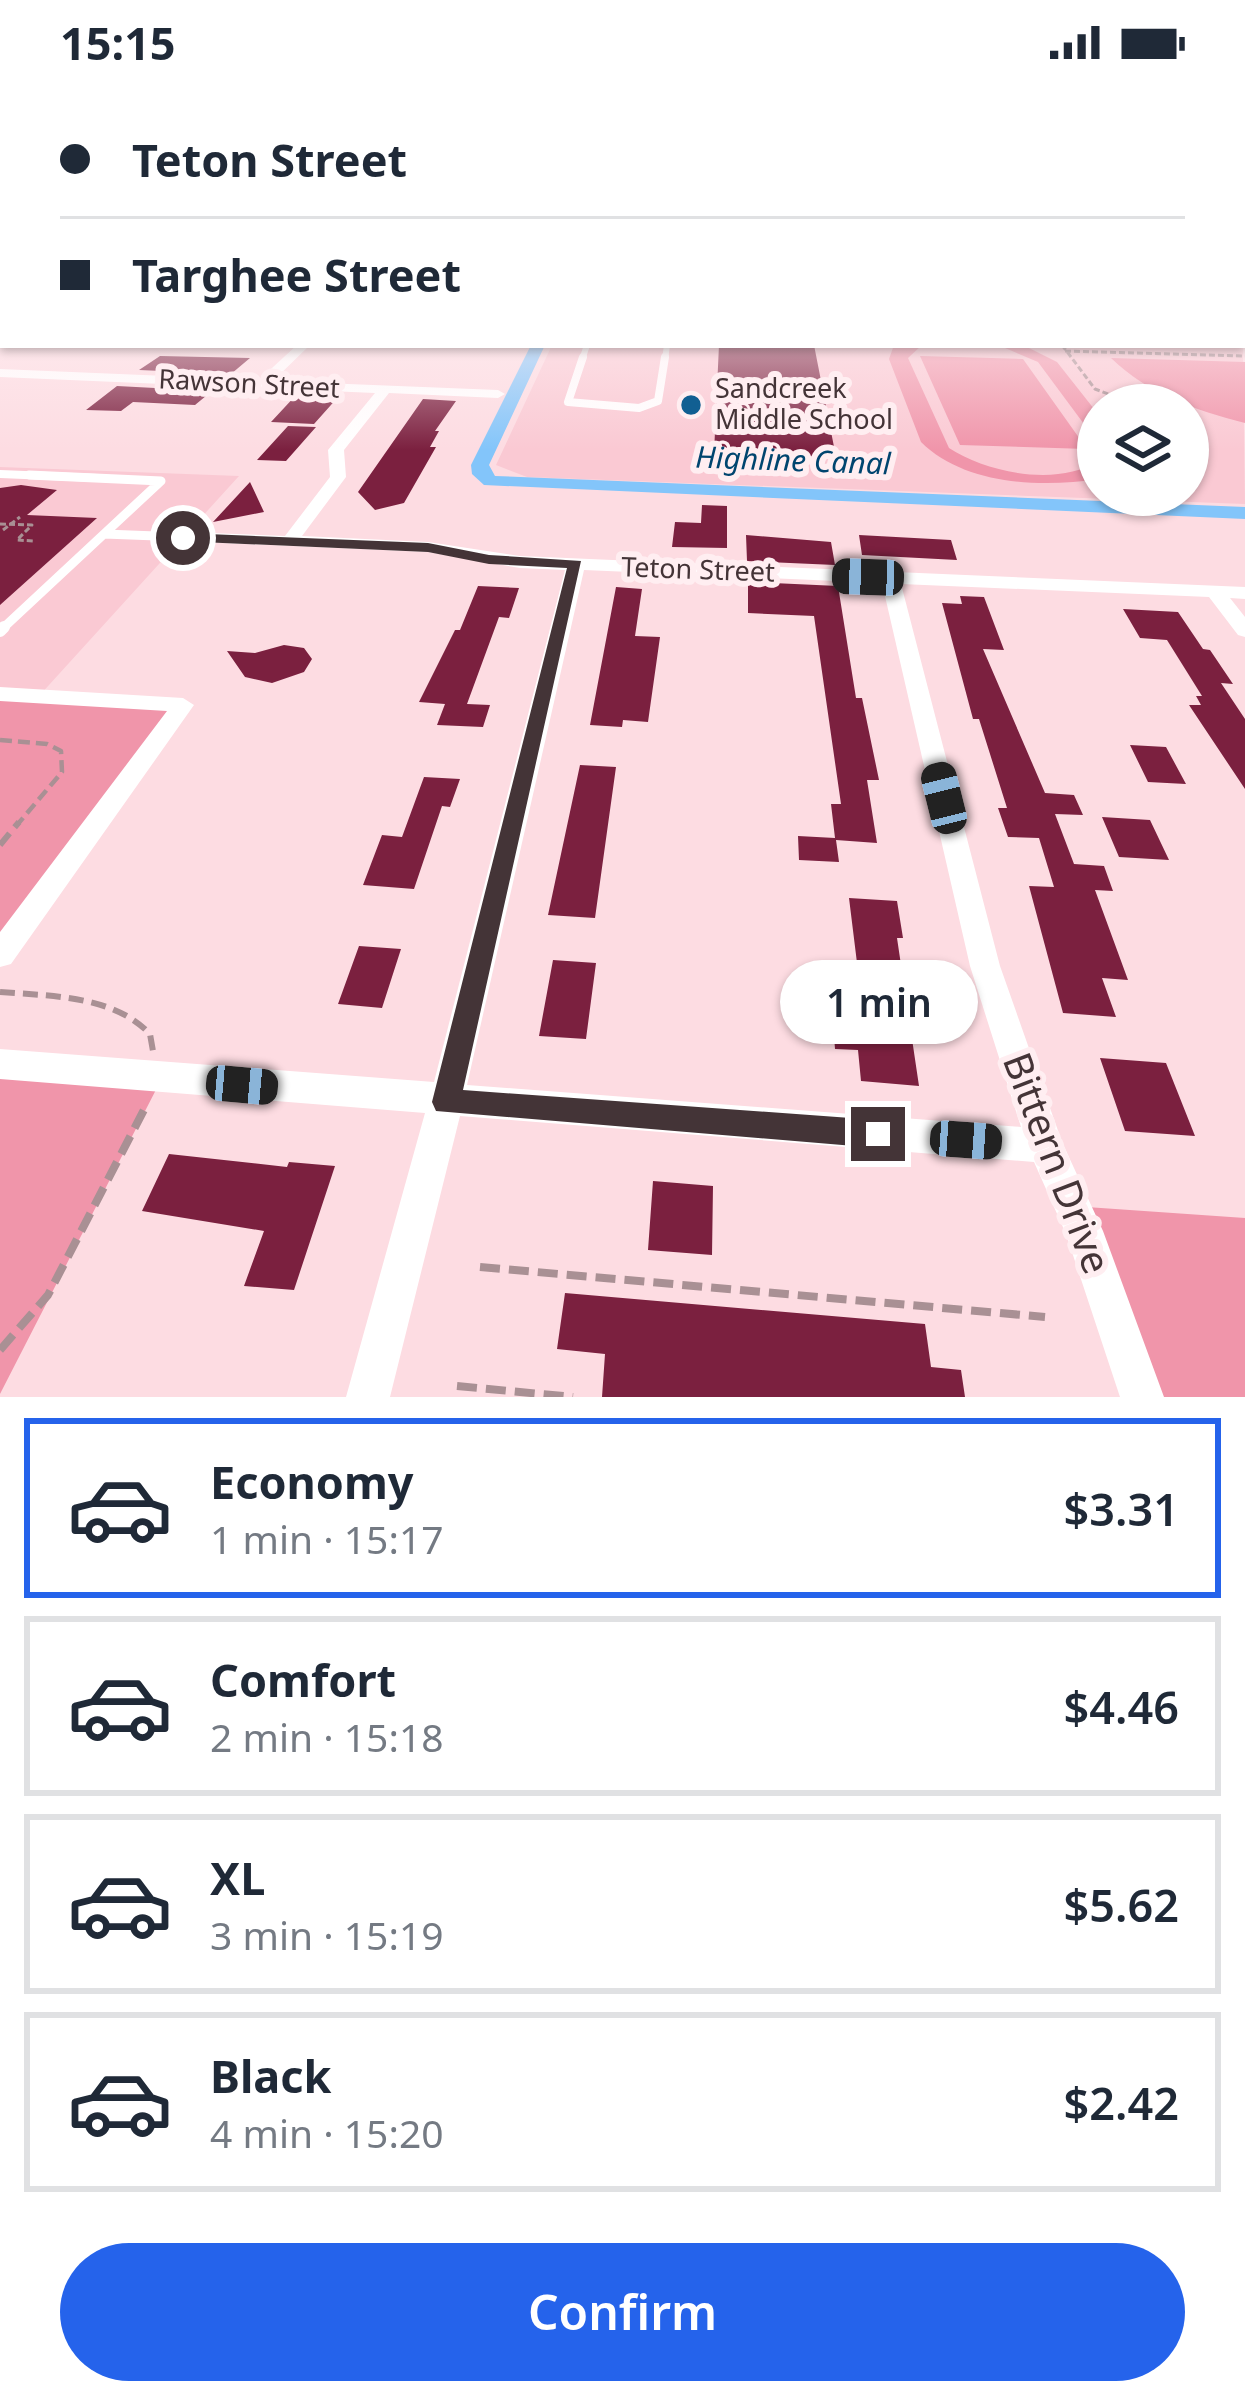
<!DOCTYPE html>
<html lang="en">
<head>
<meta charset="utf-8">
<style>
  body { margin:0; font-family:"Noto Sans",sans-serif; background:#f6f6f7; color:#1f2937; height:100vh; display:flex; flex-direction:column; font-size:45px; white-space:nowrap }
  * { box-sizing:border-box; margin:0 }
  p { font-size:39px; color:#747a83 }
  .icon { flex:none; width:66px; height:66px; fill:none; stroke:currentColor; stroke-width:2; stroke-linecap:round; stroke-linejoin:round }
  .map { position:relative; height:1313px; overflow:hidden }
  .sheet { display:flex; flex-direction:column; background:#fff; flex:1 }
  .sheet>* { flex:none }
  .hud { position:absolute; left:0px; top:0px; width:1245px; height:264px; box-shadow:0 3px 9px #0004; display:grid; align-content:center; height:264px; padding:0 60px; background:#fff }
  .tools { position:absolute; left:1077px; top:300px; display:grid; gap:24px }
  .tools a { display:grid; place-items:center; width:132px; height:132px; border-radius:50%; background:#fff; box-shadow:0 3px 9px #0004; font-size:60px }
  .end { position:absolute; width:54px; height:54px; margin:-27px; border:15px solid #443437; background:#fff; box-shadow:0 0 0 6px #fff }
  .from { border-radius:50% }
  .bubble { position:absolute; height:84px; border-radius:42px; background:#fff; box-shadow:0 3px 9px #0004; font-size:39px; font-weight:600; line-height:84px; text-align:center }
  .car { position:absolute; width:36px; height:72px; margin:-36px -18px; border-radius:15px; box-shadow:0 0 9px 3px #0007; background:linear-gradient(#222 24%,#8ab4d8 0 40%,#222 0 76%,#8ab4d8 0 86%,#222 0) }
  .hud b { display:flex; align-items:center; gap:42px; height:114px; font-size:45px }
  .hud b+b { border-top:3px solid #e0e1e3 }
  .hud i { width:30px; height:30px; background:#1f2937 }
  ul { padding:21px 0 0; list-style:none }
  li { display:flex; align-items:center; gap:36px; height:180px; margin:0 24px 18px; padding:0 36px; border:6px solid #e0e1e3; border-radius:0px }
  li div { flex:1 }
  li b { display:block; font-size:45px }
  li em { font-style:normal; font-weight:600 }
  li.on { border-color:#2563eb }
  li>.icon { width:108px; height:108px; stroke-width:1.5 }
  .action { display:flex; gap:24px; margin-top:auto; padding:24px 60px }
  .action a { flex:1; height:138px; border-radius:72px; background:#2563eb; color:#fff; font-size:48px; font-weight:600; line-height:138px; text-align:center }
  .status { display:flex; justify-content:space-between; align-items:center; height:84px; padding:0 60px; background:#fff; direction:ltr }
  .status svg { height:33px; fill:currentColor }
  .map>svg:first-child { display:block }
</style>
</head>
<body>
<div class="status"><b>15:15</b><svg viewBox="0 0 49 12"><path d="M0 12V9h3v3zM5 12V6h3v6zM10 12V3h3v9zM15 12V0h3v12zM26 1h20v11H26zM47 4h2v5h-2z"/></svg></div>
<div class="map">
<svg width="1245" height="1313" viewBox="0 0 1245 1313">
  <rect width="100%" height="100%" fill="#fddce2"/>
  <path fill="#fac9d3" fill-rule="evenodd" d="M1242,200L1245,420L527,393L496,381L552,261H1242ZM1098,321H1188V411H1098Z
    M0,383L239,392L39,612L0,610Z"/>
  <path fill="#f095aa" d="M894,261H922L908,274L949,364C987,389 1058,403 1098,377V395C1042,404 964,401 921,358L889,275Z
    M998,261H1023L1057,278L1098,330V359L1038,278Z
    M920,272L1023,275L1087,365L960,361Z
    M1111,274L1245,278V339C1195,326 1148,310 1111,274Z
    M0,610L183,621L0,871Z
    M0,980L162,994L0,1310Z
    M1072,1122L1245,1134V1313H1142Z"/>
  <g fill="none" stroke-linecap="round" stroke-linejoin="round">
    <path fill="#83c5fa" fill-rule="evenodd" d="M531,261H545L489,381L495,392L1245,423V435L484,401L472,390L471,381Z"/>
  </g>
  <path fill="#7b203f" d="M719,261H814L836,373L770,371L771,388L720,386L721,369H714Z
    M160,272L250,274L231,290L139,286Z
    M117,302L212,307L195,321L133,318L121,327L86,326Z
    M297,310L339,312L314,340L271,338Z
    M423,315L456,317L435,347H439L430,363H436L404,419L375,426L358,408Z
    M288,342L316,343L286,377L257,376Z
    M250,398L264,428L213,438Z
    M21,401L57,406L27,431L97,434L0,521V404Z
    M702,421L727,422V464L672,463L675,438L701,439Z
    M746,451L831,458L835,481L747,477Z
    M859,451L951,456L957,476L862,471Z
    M748,498L838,502L856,614H862L879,696H867L877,759L836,756L839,778L799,776L798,752L835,754L831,720H841L814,532L748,529Z
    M478,502L519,504L509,534L499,533L467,620L490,621L483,643L437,641L445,620L419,618L455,546H460Z
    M616,503L642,505L635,552L660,553L648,638L623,636L622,643L590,641Z
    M960,512L984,513L1004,566L983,565L1045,709L1074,711L1083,731L1055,730L1074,780L1104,782L1113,807L1095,806L1128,896L1102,894L1116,933L1063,929L1029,802L1054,803L1039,754L1008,753L998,724H1007L979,635H973L942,519L962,520Z
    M1123,525L1178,528L1203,565L1210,566L1233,600L1221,599L1245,635V705L1189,621H1201L1196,612H1202L1167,556L1140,554Z
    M284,561L304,564L312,575L304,588L272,599L245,593L227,567L255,569Z
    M1130,661L1166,663L1186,700L1148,698Z
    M580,681L616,683L595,834L548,831Z
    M424,693L460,695L450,723L442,722L414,805L363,801L382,751L402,753Z
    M1102,733L1150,736L1169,776L1119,773Z
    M849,814L897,817L903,854H897L919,1002L861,997L858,966L835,965L833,938L823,937L819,884L858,887Z
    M359,862L401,865L382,924L338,920Z
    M553,876L596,879L586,955L539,952Z
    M1100,974L1166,979L1195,1052L1125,1047Z
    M169,1070L287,1083L289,1078L335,1082L294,1206L244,1202L264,1147L142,1127Z
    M653,1097L713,1102L712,1171L648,1166Z
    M565,1209L925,1240L931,1283L961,1286L965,1313H602L605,1270L557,1265Z"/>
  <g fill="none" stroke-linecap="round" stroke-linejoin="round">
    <path stroke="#a99094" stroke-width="3" stroke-dasharray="6 3" stroke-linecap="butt" d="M1062,261L1095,305L1111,311
      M1065,267L1245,272
      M0,440L32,441L17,456L33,457
      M3,446L20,433"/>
    <path stroke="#a99094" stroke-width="4.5" stroke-dasharray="12 6" stroke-linecap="butt" d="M0,656L47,660L61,667L62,688L17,741"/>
    <path stroke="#a99094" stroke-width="6" stroke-dasharray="15 8" stroke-linecap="butt" d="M0,761L19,738
      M0,908C50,912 113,911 150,950L153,967"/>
    <path stroke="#a99094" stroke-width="8" stroke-dasharray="20 9" stroke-linecap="butt" d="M480,1183L1045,1233
      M0,1266L48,1211L147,1020
      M457,1302L573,1313"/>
    <path stroke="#fff" stroke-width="6" d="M582,276L587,261
      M665,276L667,261"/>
    <path stroke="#fff" stroke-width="8" d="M583,273L568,318L639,324L658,317L665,273
      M0,390L98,394"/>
    <path stroke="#fff" stroke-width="9" d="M29,391L161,397L104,450
      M1,546L104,450L183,453"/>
    <path stroke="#fff" stroke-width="12" d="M0,547L4,543"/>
    <path fill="#fff" fill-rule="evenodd" d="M1242,183H1245V186H1242Z
      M297,261H310L273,297L498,306L505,310L498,314L389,309L344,366L346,393L302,452L428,458L520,472L1245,503V515L1230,514L1245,533V553L1238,551L1209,513L901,500L1000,882L1062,1058L1103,1147L1164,1313H1120L1066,1150L1034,1078L460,1032L390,1313H346L425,1029L0,995V965L434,998L565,486L520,484L428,468L177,457V449L183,448L285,452L330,393L328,366L375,309L0,293V285L259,296ZM584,486L882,499L970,882L1021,1043L467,1001Z
      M0,603L183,614L194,621L11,880L0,883V848L167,627L0,617Z"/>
    <path fill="#fff" fill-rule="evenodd" d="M3,184V192L0,193V185Z"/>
  </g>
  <linearGradient id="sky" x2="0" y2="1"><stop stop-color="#7fbbef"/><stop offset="0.5" stop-color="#feeff2"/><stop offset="1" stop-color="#feeff2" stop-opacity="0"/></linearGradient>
  <rect width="1245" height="366" fill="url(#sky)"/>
  <path fill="#443437" d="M183,449L428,459L489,471L581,477L463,1006L878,1036L888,1040L892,1050L888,1060L878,1064L436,1027L432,1018L567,484L489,480L428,468L178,457Z"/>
  <circle fill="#115f92" stroke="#ffeef1" stroke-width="4.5" cx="691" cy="321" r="12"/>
  <g text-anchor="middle" stroke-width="12" stroke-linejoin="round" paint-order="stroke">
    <g font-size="27" fill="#443437" stroke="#ffeef1">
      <text transform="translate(249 300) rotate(3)" y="9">Rawson Street</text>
      <text transform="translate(698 486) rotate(2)" y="9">Teton Street</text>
    </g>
    <g font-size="27" fill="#443437" stroke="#ffeef1" text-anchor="start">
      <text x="715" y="314">Sandcreek<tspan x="715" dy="31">Middle School</tspan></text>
    </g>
    <g font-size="30" font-style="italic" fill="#00456f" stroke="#ffeef1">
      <text transform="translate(793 377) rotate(2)" y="10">Highline Canal</text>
    </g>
    <g font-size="39" fill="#443437" stroke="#ffeef1">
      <text transform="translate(1057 1079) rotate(69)" y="14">Bittern Drive</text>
    </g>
  </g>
</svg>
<div class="tools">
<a><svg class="icon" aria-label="layers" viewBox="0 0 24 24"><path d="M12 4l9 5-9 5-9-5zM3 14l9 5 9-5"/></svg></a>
</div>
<i class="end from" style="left:183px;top:454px"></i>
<i class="end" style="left:878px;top:1050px"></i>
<div class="bubble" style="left:780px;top:876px;width:198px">1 min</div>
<i class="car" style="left:868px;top:493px;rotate:272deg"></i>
<i class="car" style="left:944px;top:714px;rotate:346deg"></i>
<i class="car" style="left:242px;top:1001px;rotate:95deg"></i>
<i class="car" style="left:966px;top:1056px;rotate:94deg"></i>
<div class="hud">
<b><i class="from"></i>Teton Street</b>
<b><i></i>Targhee Street</b>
</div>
</div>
<section class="sheet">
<ul>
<li class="on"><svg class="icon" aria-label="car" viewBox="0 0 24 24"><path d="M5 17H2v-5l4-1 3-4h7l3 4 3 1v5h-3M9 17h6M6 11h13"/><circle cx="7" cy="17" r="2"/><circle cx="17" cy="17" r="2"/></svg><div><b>Economy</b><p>1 min · 15:17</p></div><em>$3.31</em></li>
<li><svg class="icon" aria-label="car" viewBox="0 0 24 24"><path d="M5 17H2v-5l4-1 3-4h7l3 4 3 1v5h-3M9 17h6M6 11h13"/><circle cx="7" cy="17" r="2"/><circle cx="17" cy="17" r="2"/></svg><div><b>Comfort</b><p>2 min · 15:18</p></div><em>$4.46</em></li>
<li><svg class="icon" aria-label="car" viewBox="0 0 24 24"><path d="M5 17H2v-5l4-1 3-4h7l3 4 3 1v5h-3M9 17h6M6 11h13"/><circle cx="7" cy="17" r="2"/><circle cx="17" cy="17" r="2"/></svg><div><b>XL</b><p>3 min · 15:19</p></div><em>$5.62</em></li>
<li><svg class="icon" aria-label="car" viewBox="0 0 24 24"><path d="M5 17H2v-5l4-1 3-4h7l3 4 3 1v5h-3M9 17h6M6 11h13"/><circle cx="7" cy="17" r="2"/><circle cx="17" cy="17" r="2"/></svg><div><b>Black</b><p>4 min · 15:20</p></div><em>$2.42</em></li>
</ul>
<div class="action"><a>Confirm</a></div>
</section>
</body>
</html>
